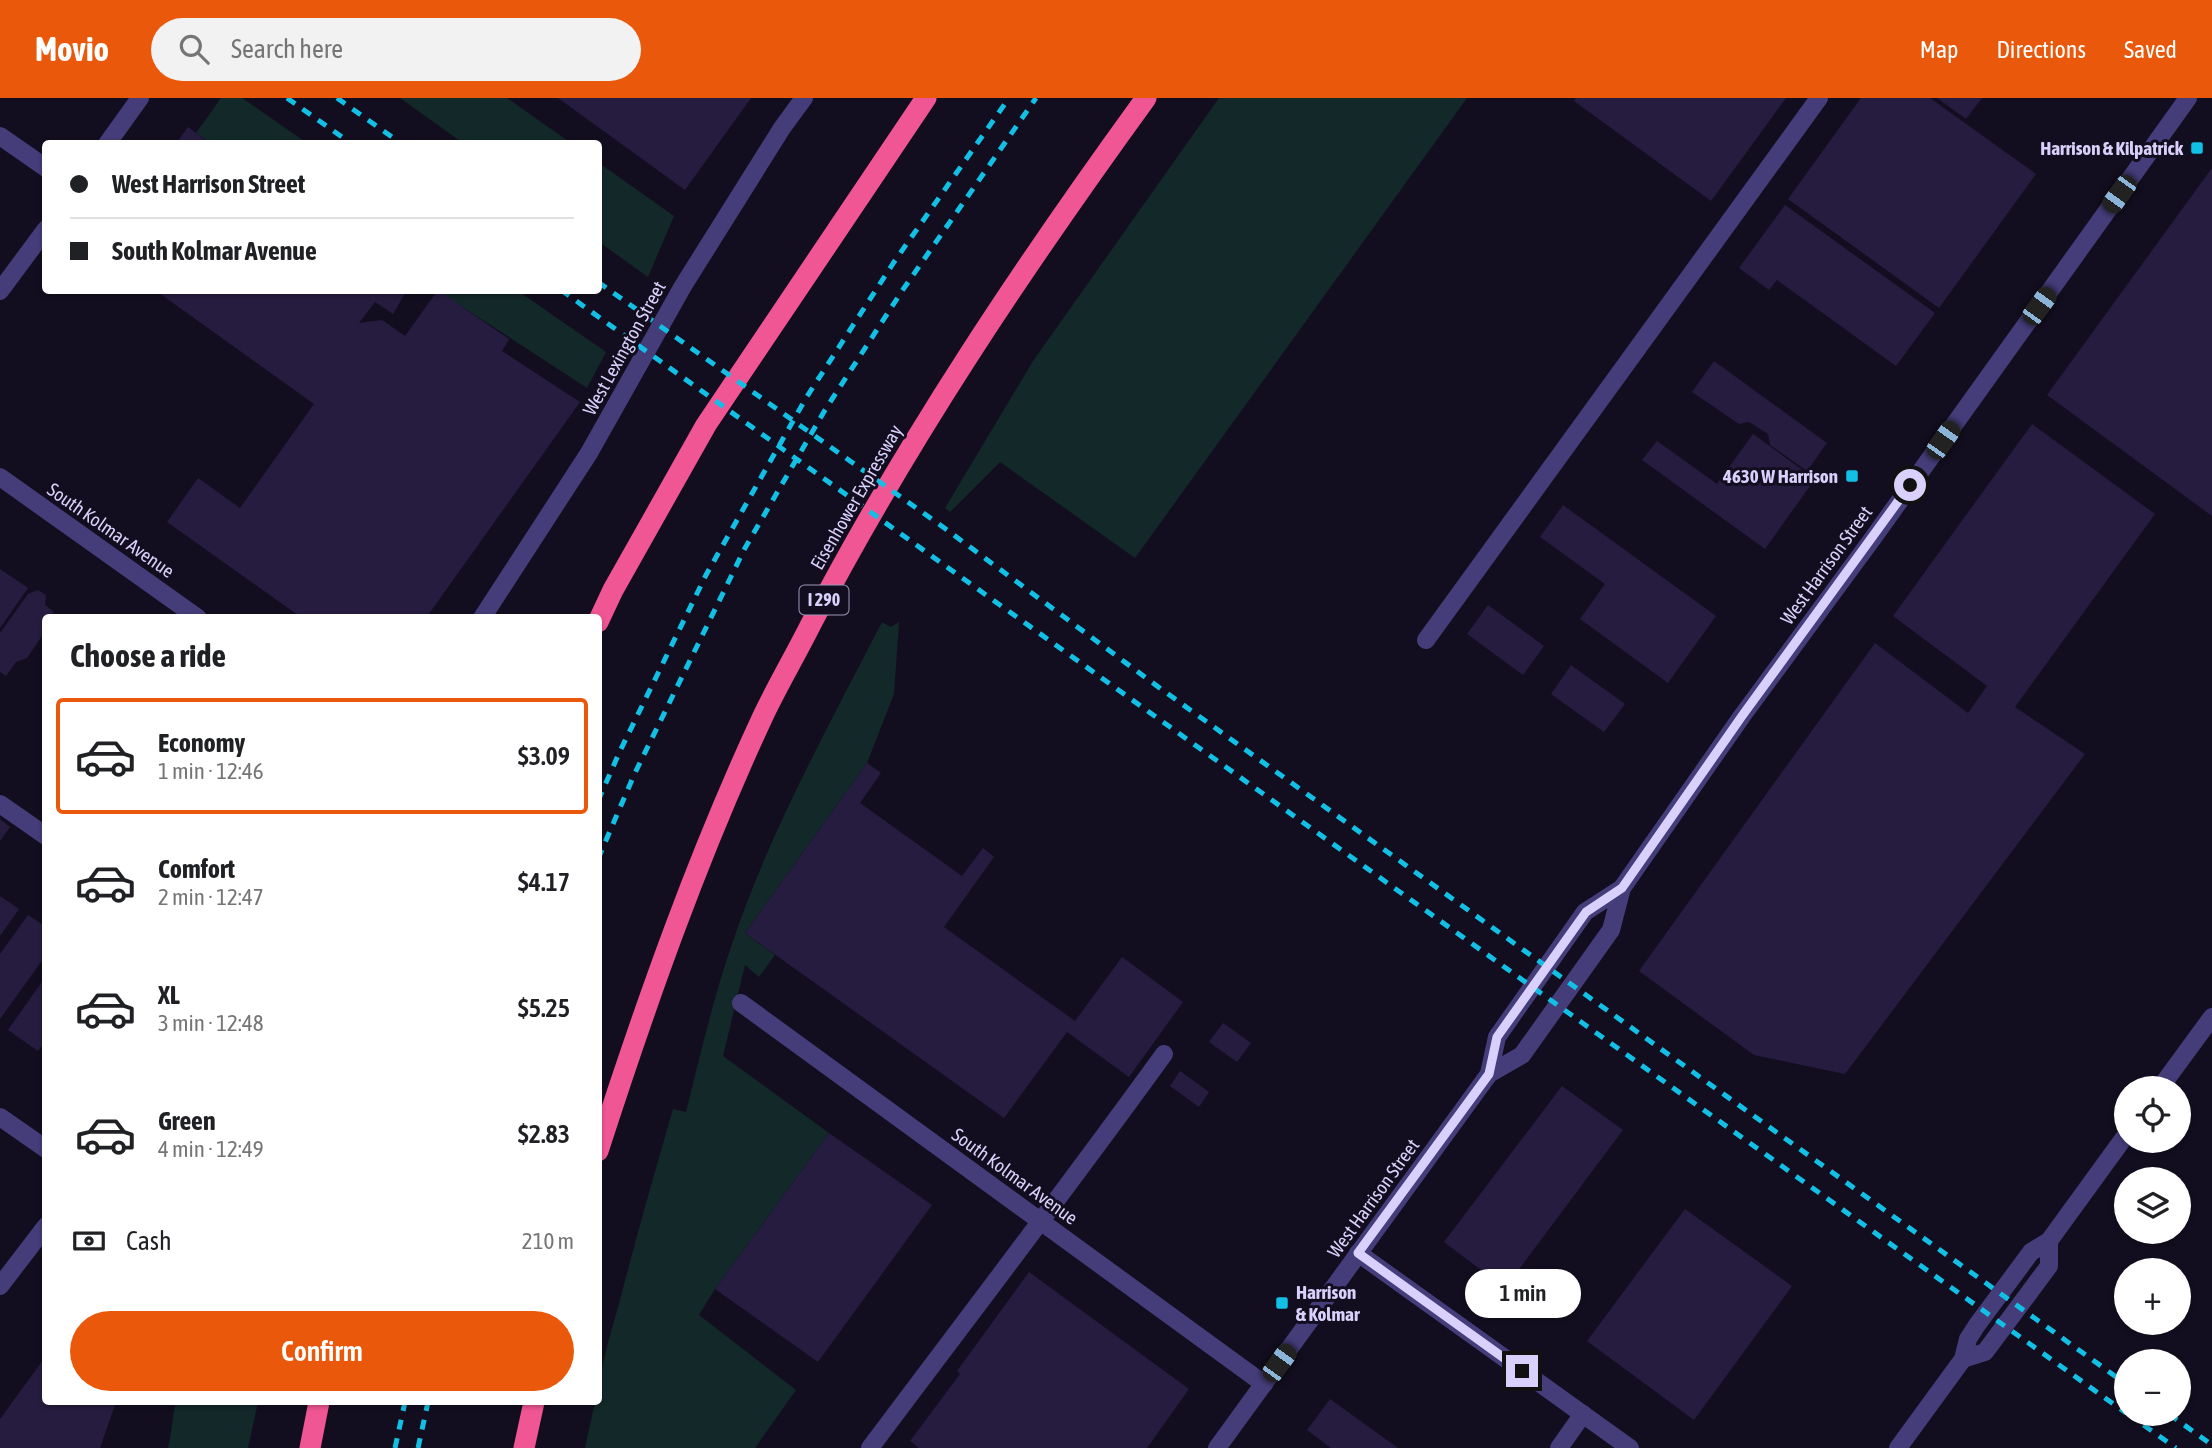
<!DOCTYPE html>
<html lang="en">
<head>
<meta charset="utf-8">
<style>
  body { margin:0; font-family:"Asap Condensed",sans-serif; background:#f2f2f2; color:#202124; height:100vh; display:flex; flex-direction:column; font-size:26px; white-space:nowrap }
  * { box-sizing:border-box; margin:0 }
  p { font-size:23px; color:#757577 }
  .icon { flex:none; width:38px; height:38px; fill:none; stroke:currentColor; stroke-width:2; stroke-linecap:round; stroke-linejoin:round }
  .map { position:relative; flex:1; overflow:hidden }
  .drawer { position:absolute; left:42px; top:516px; width:560px; height:791px; display:flex; flex-direction:column; background:#fff; border-radius:7px; box-shadow:0 2px 5px #0004 }
  .drawer>* { flex:none }
  .guide { position:absolute; left:42px; top:42px; width:560px; height:154px; border-radius:7px; box-shadow:0 2px 5px #0004; display:grid; align-content:center; height:154px; padding:0 28px; background:#fff }
  .tools { position:absolute; left:2114px; top:978px; display:grid; gap:14px }
  .tools a { display:grid; place-items:center; width:77px; height:77px; border-radius:50%; background:#fff; box-shadow:0 2px 5px #0004; font-size:35px }
  .end { position:absolute; width:32px; height:32px; margin:-16px; border:9px solid #d9d1fb; background:#111; box-shadow:0 0 0 4px #111 }
  .from { border-radius:50% }
  .bubble { position:absolute; height:49px; border-radius:24px; background:#fff; box-shadow:0 2px 5px #0004; font-size:23px; font-weight:600; line-height:49px; text-align:center }
  .car { position:absolute; width:21px; height:42px; margin:-21px -10px; border-radius:9px; box-shadow:0 0 5px 2px #0007; background:linear-gradient(#222 24%,#8ab4d8 0 40%,#222 0 76%,#8ab4d8 0 86%,#222 0) }
  .guide b { display:flex; align-items:center; gap:24px; height:66px; font-size:26px }
  .guide b+b { border-top:2px solid #e0e0e0 }
  .guide i { width:18px; height:18px; background:#202124 }
  ul { padding:0; list-style:none }
  li { display:flex; align-items:center; gap:21px; height:116px; margin:0 14px 10px; padding:0 14px; border:4px solid transparent; border-radius:7px }
  li div { flex:1 }
  li b { display:block; font-size:26px }
  li em { font-style:normal; font-weight:600 }
  li.selected { border-color:#ea580c }
  li>.icon { width:63px; height:63px; stroke-width:1.5 }
  h2 { padding:0 28px; font-size:32px; line-height:84px }
  .pay { display:flex; align-items:center; gap:18px; height:77px; padding:0 28px; font-size:26px }
  .pay p { margin-inline-start:auto }
  .cta { display:flex; gap:14px; margin-top:auto; padding:14px 28px }
  .cta a { flex:1; height:80px; border-radius:42px; background:#ea580c; color:#fff; font-size:28px; font-weight:600; line-height:80px; text-align:center }
  header { display:flex; align-items:center; gap:42px; box-sizing:border-box; height:98px; padding:0 35px; background:#ea580c; color:#fff }
  header strong { font-size:33px }
  nav { display:flex; gap:38px; margin-inline-start:auto; font-size:24px }
  .search { width:490px; height:63px; background:#f2f2f2; display:flex; align-items:center; gap:18px; box-sizing:border-box; padding:0 24px; border-radius:38px; color:#757577; font-size:26px }
  .map>svg:first-child { display:block }
</style>
</head>
<body>
<header>
<strong>Movio</strong>
<div class="search"><svg class="icon" aria-label="search" viewBox="0 0 24 24"><circle cx="10" cy="10" r="6"/><path d="M15 15l6 6"/></svg>Search here</div>
<nav><a>Map</a><a>Directions</a><a>Saved</a></nav>
</header>
<div class="map">
<svg width="2212" height="1350" viewBox="0 0 2212 1350">
  <rect width="100%" height="100%" fill="#130e1f"/>
  <path fill="#122829" d="M221,0H242L307,45H210L196,35Z
    M400,0H507L571,45H463Z
    M1219,0H1467L1135,460L1000,364L950,414L945,410L1033,263Z
    M599,65L674,118L648,179L599,144Z
    M438,193H518L606,254L587,290Z
    M882,524L891,529L899,524L894,596L867,665L745,835L775,857L759,879L745,867L723,958L829,1035L715,1191L699,1217L796,1292L755,1350H585L595,1304H598C599,1269 612,1232 621,1198C637,1136 655,1073 673,1011L686,1014C700,958 713,901 732,846C769,735 829,627 882,524Z
    M176,1304H258L248,1350H168C172,1334 172,1319 176,1304Z"/>
  <path fill="#261c3f" d="M558,0H751L685,92Z
    M1576,0H1786L1711,103L1574,3Z
    M1861,0H1930L2036,76L1939,210L1788,101Z
    M1937,0H1982L1966,21Z
    M188,29L196,35L210,46H176Z
    M2212,70V418L2047,297Z
    M1785,107L1935,215L1896,268L1777,182L1769,192L1739,170Z
    M155,192H407L393,216L375,204L359,225L382,222L405,238L438,192L509,241L502,253L580,304L426,520H302L167,424L198,380L240,410L314,306Z
    M1714,263L1827,345L1807,373L1770,347L1768,336L1749,324L1739,326L1692,294Z
    M2032,326L2155,416L2015,609L2085,656L1845,976L1754,957L1639,873L1875,545L1968,615L1987,588L1893,518Z
    M1753,336L1815,381L1765,451L1642,362L1657,343L1717,386Z
    M1563,407L1716,518L1668,585L1580,521L1605,486L1540,439Z
    M0,471L28,490L0,530Z
    M38,492L46,497L45,507L54,514L50,520H46L44,535L27,560L16,564L6,578L0,574V535L28,496Z
    M1488,507L1544,548L1523,577L1467,536Z
    M1571,567L1625,606L1604,634L1551,596Z
    M867,665L881,675L860,705L962,778L983,750L994,759L944,829L1075,923L1122,859L1183,904L1129,979L1067,934L1004,1020L745,835Z
    M0,721L10,729L0,743Z
    M0,798L19,811L0,838Z
    M28,817L46,829V857L0,921V856Z
    M46,878V942L38,953L8,932Z
    M1223,925L1251,945L1237,964L1209,944Z
    M1180,973L1209,994L1199,1009L1170,988Z
    M1562,988L1623,1032L1505,1190L1444,1144Z
    M829,1035L932,1107L818,1264L715,1191Z
    M1685,1111L1792,1188L1694,1322L1587,1243Z
    M1029,1174L1189,1291L1147,1350H919L910,1343L960,1276L957,1273Z
    M46,1258V1304H116L100,1350H0V1321Z
    M1330,1301L1398,1350H1331L1307,1332Z"/>
  <g fill="none" stroke-linecap="round" stroke-linejoin="round">
    <path stroke="#443d7a" stroke-width="18" d="M0,38L46,70
      M1426,542L1819,0
      M0,706L46,738
      M870,1350C968,1219 1068,1089 1164,956
      M1559,1350L1583,1316"/>
    <path stroke="#443d7a" stroke-width="18" d="M107,46L140,0
      M0,193L46,131
      M0,379L198,520
      M741,905L1264,1286
      M2160,990L2212,919
      M0,1019L46,1051
      M1358,1155L1630,1350
      M1963,1261L1985,1254L2049,1168V1143
      M1898,1350L1963,1261L1968,1241L1977,1227L2031,1154L2049,1143L2126,1037"/>
    <path stroke="#443d7a" stroke-width="18" d="M482,520L589,355L683,188L782,30L804,0
      M1489,976L1522,957L1611,832L1622,790L1742,618L1873,440L2188,0
      M0,1188L46,1128
      M1217,1350L1489,976L1497,939L1585,814L1622,790"/>
    <path stroke="#f15694" stroke-width="21" d="M598,524L613,492L706,327L926,0
      M598,1053C646,905 698,757 764,616C779,585 796,556 811,526C908,341 1024,168 1146,0
      M310,1350L319,1304
      M524,1350L534,1304"/>
    <path stroke="#13c0e5" stroke-width="5" stroke-dasharray="10 9" stroke-linecap="butt" d="M287,0L352,46
      M337,0L402,46
      M598,184L943,429L1157,588L2126,1286
      M561,192L2126,1315
      M598,703L620,653L706,477L806,300L894,164L1009,0
      M598,761L634,677L745,450L825,312L902,193L1036,0
      M2128,1316L2176,1350
      M2169,1316L2212,1347
      M395,1350L405,1304
      M418,1350L428,1304"/>
  </g>
  <g fill="none" stroke-linecap="round" stroke-linejoin="round">
    <path stroke="#d9d1fb" stroke-width="9" d="M1522,1273L1358,1155L1489,976L1497,939L1586,814L1622,790L1742,618L1910,387"/>
  </g>
  <g fill="#13c0e5" stroke="#130e1f" stroke-width="2.5">
    <rect x="2190" y="43" width="14" height="14" rx="3.5"/>
    <rect x="1845" y="371" width="14" height="14" rx="3.5"/>
    <rect x="1275" y="1198" width="14" height="14" rx="3.5"/>
  </g>
  <g text-anchor="middle" stroke-width="6" stroke-linejoin="round" paint-order="stroke">
    <rect fill="#130e1f" stroke="#9e96b9" stroke-width="2" x="799.5" y="487.5" width="49" height="29" rx="5"/>
    <g font-size="18" font-weight="bold" fill="#d9d1fb">
      <text x="824" y="508">I 290</text>
    </g>
    <g font-size="19" font-weight="bold" fill="#d9d1fb" stroke="#130e1f" text-anchor="end">
      <text x="2183" y="57">Harrison &amp; Kilpatrick</text>
      <text x="1838" y="385">4630 W Harrison</text>
      <text x="1296" y="1201" text-anchor="start">Harrison<tspan x="1296" dy="22">&amp; Kolmar</tspan></text>
    </g>
    <g font-size="19" fill="#d9d1fb" stroke="#130e1f">
      <text transform="translate(624 250) rotate(-61)" y="7">West Lexington Street</text>
      <text transform="translate(856 399) rotate(-60)" y="7">Eisenhower Expressway</text>
      <text transform="translate(111 432) rotate(35)" y="7">South Kolmar Avenue</text>
      <text transform="translate(1826 467) rotate(-54)" y="7">West Harrison Street</text>
      <text transform="translate(1015 1078) rotate(36)" y="7">South Kolmar Avenue</text>
      <text transform="translate(1373 1100) rotate(-54)" y="7">West Harrison Street</text>
    </g>
  </g>
</svg>
<div class="tools">
<a><svg class="icon" aria-label="locate" viewBox="0 0 24 24"><circle cx="12" cy="12" r="6"/><path d="M12 2v4M12 18v4M2 12h4M18 12h4"/></svg></a>
<a><svg class="icon" aria-label="layers" viewBox="0 0 24 24"><path d="M12 4l9 5-9 5-9-5zM3 14l9 5 9-5"/></svg></a>
<a>+</a>
<a>−</a>
</div>
<i class="end from" style="left:1910px;top:387px"></i>
<i class="end" style="left:1522px;top:1273px"></i>
<div class="bubble" style="left:1465px;top:1171px;width:116px">1 min</div>
<i class="car" style="left:2119px;top:96px;rotate:216deg"></i>
<i class="car" style="left:2039px;top:208px;rotate:36deg"></i>
<i class="car" style="left:1943px;top:342px;rotate:35deg"></i>
<i class="car" style="left:1279px;top:1265px;rotate:36deg"></i>
<div class="guide">
<b><i class="from"></i>West Harrison Street</b>
<b><i></i>South Kolmar Avenue</b>
</div>
<section class="drawer">
<h2>Choose a ride</h2>
<ul>
<li class="selected"><svg class="icon" aria-label="car" viewBox="0 0 24 24"><path d="M5 17H2v-5l4-1 3-4h7l3 4 3 1v5h-3M9 17h6M6 11h13"/><circle cx="7" cy="17" r="2"/><circle cx="17" cy="17" r="2"/></svg><div><b>Economy</b><p>1 min · 12:46</p></div><em>$3.09</em></li>
<li><svg class="icon" aria-label="car" viewBox="0 0 24 24"><path d="M5 17H2v-5l4-1 3-4h7l3 4 3 1v5h-3M9 17h6M6 11h13"/><circle cx="7" cy="17" r="2"/><circle cx="17" cy="17" r="2"/></svg><div><b>Comfort</b><p>2 min · 12:47</p></div><em>$4.17</em></li>
<li><svg class="icon" aria-label="car" viewBox="0 0 24 24"><path d="M5 17H2v-5l4-1 3-4h7l3 4 3 1v5h-3M9 17h6M6 11h13"/><circle cx="7" cy="17" r="2"/><circle cx="17" cy="17" r="2"/></svg><div><b>XL</b><p>3 min · 12:48</p></div><em>$5.25</em></li>
<li><svg class="icon" aria-label="car" viewBox="0 0 24 24"><path d="M5 17H2v-5l4-1 3-4h7l3 4 3 1v5h-3M9 17h6M6 11h13"/><circle cx="7" cy="17" r="2"/><circle cx="17" cy="17" r="2"/></svg><div><b>Green</b><p>4 min · 12:49</p></div><em>$2.83</em></li>
</ul>
<div class="pay"><svg class="icon" aria-label="cash" viewBox="0 0 24 24"><path d="M3 7h18v10H3z"/><circle cx="12" cy="12" r="2"/></svg>Cash<p>210 m</p></div>
<div class="cta"><a>Confirm</a></div>
</section>
</div>
</body>
</html>
